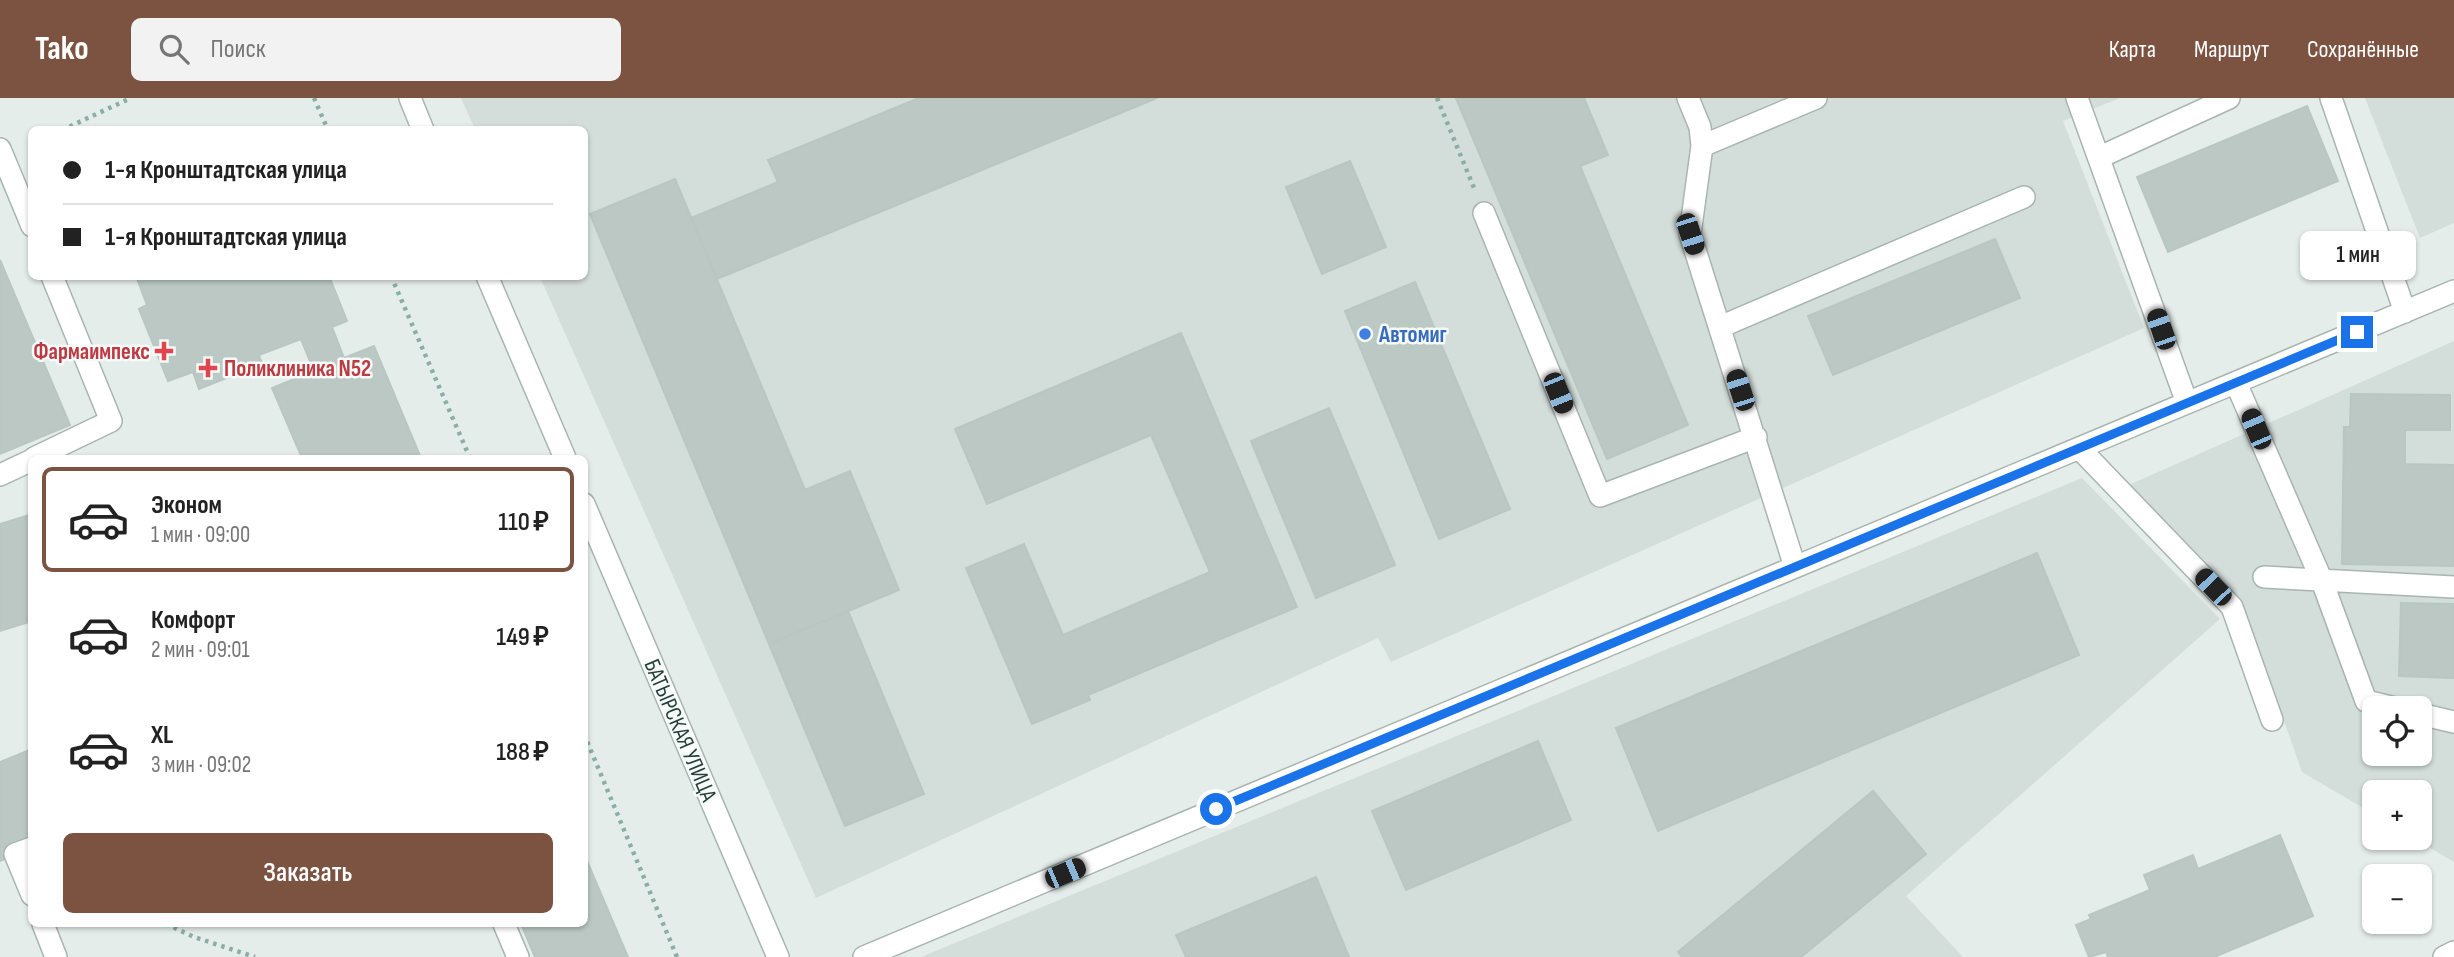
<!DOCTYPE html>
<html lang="ru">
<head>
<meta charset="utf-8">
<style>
  body { margin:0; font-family:"Sofia Sans Condensed",sans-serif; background:#f2f2f2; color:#222; height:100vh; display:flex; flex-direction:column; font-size:26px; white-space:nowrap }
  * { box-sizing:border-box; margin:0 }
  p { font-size:23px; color:#767676 }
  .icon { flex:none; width:38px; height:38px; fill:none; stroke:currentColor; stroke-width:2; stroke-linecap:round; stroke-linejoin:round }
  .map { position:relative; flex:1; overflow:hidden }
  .side { position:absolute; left:28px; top:357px; width:560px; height:472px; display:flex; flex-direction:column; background:#fff; border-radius:10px; box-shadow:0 2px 5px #0004 }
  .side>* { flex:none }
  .hud { position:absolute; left:28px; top:28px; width:560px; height:154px; border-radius:10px; box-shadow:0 2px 5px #0004; display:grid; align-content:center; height:154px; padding:0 35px; background:#fff }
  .buttons { position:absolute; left:2362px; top:598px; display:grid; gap:14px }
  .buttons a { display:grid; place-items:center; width:70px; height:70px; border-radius:10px; background:#fff; box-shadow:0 2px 5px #0004; font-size:35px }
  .end { position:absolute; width:32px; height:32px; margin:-16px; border:9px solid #1a73e8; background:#fff; box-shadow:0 0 0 4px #fff }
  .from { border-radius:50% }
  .bubble { position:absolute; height:49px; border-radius:10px; background:#fff; box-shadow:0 2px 5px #0004; font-size:23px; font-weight:600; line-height:49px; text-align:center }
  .car { position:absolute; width:21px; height:42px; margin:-21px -10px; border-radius:9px; box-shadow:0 0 5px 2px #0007; background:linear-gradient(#222 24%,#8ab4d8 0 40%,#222 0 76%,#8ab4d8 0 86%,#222 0) }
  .hud b { display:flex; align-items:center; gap:24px; height:66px; font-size:26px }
  .hud b+b { border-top:2px solid #e0e0e0 }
  .hud i { width:18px; height:18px; background:#222 }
  ul { padding:12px 0 0; list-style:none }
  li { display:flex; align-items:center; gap:21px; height:105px; margin:0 14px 10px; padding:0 21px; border:4px solid transparent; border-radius:10px }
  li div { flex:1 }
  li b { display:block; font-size:26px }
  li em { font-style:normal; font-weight:600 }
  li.selected { border-color:#7c5241 }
  li>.icon { width:63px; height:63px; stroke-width:1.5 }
  .button { display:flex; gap:14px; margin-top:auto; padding:14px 35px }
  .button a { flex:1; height:80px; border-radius:10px; background:#7c5241; color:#fff; font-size:28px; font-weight:600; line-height:80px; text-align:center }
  header { display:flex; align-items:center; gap:42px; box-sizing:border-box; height:98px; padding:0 35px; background:#7c5241; color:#fff }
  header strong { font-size:33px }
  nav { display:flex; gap:38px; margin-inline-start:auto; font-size:24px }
  .search { width:490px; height:63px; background:#f2f2f2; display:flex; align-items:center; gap:18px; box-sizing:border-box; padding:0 24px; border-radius:10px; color:#767676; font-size:26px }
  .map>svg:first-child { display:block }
</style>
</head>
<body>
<header>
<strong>Tako</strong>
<div class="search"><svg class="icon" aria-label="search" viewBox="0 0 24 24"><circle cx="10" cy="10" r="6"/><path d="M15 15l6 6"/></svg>Поиск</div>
<nav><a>Карта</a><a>Маршрут</a><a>Сохранённые</a></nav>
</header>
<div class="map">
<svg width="2454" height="859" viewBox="0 0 2454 859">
  <rect width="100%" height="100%" fill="#e5edea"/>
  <path fill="#d3ddd9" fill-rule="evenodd" d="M461,0H2120L2063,23L2144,230L1391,564L1378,540L816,800L540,179L584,178V32L475,31Z
    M2365,0H2454V125L2420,140Z
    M2454,243V764L2413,740H2420V695H2375V717L2302,674L2246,514L2122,390ZM2375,611H2420V656H2375Z
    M2082,380L2220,521L1906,798L1963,859H921Z"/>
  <path fill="#bbc8c3" stroke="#b8c7c1" stroke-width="2" d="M919,0H1157L717,181L691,120L778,84L768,62Z
    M1456,0H1584L1608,57L1580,68L1688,327L1607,361Z
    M2307,8L2338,83L2168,154L2137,79Z
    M1350,63L1386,149L1322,176L1286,89Z
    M675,81L805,392L850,373L899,492L769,546L590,116Z
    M1995,141L2020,200L1833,277L1808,218Z
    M0,162L70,327L0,356Z
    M136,178H257L259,181L265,178H329L347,223L332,229L344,260L374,248L421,360H302L272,290L314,273L301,241L259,257L262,266L199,291L193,274L168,283L139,211L147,207Z
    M1415,184L1510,411L1439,441L1345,213Z
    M1181,235L1297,509L1088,597L1090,602L1032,626L966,470L1024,446L1063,537L1210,474L1151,337L987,406L955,331Z
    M2351,296L2450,297V332H2405V366L2454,367V468L2342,466L2344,329H2350Z
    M1329,310L1395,467L1316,500L1251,343Z
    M32,416V523L0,533V426Z
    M2037,455L2079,557L1658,733L1616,630Z
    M2401,505L2454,506V580L2399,578Z
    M848,513L924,696L845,728L769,546Z
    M1538,643L1571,722L1406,792L1372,713Z
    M32,651V750L0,763V664Z
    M1873,693L1926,756L1801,859H1682L1678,854Z
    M2280,737L2313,818L2214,859H2108L2106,854L2089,859L2076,827L2091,821L2089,817L2150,792L2144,777L2193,757L2198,771Z
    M584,756L628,859H535L521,826H584Z
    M1316,779L1349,859H1186L1176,837Z"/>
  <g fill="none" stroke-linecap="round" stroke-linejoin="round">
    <g stroke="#a8b5b1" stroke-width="24">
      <path id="minor" d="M410,0L423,32
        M1688,0L1700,29L1702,48L1690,136L1795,469
        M2077,0L2187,305
        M2331,0L2405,214
        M1702,48L1816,0
        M0,51L32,128
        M2100,59L2229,0
        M1484,115L1600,398L1756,339
        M487,178L565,360
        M1720,229L2024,99
        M2236,285L2322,483L2366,603L2399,611
        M2079,350L2232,509L2272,622
        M34,360L111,323L52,178
        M0,377L32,362
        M584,406L778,859
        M2264,479L2454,489
        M2420,616L2454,624
        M32,750L15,756L32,797
        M43,826L56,859
        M504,826L518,859
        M864,859L2454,193
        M2444,859L2454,854"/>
    </g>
    <path stroke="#88afa5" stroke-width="4.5" stroke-dasharray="3.5 5" stroke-linecap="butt" d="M314,0L328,32
      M1437,0L1474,90
      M62,32L131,0
      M391,178L470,360
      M584,636L677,859
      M166,826L194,839L255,859"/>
    <use href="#minor" stroke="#fff" stroke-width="21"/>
  </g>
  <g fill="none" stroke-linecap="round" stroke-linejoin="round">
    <path stroke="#1a73e8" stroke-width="9" d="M1216,711L2357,234"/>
  </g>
  <circle fill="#3f7fe0" stroke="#f6faf8" stroke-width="2.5" cx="1365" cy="236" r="7"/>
  <g fill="#e0444e" stroke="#f6faf8" stroke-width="2.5">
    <path d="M160.5 242.5h7v7h7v7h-7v7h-7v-7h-7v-7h7z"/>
    <path d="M204.5 259.5h7v7h7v7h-7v7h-7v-7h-7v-7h7z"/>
  </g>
  <g text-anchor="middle" stroke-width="5" stroke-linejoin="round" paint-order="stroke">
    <g font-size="23" font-weight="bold" fill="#366cbe" stroke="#f6faf8" text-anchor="start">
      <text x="1379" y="244">Автомиг</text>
    </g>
    <g font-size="23" font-weight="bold" fill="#be3a42" stroke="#f6faf8" text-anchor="end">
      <text x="150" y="261">Фармаимпекс</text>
      <text x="224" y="278" text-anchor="start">Поликлиника N52</text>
    </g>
    <g font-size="23" fill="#253f39" stroke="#f6faf8">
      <text transform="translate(681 632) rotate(67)" y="8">БАТЫРСКАЯ УЛИЦА</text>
    </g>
  </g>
</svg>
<div class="buttons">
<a><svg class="icon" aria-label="locate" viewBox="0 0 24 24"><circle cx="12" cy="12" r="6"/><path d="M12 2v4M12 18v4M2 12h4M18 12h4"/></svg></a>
<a>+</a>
<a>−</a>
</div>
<i class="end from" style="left:1216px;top:711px"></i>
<i class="end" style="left:2357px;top:234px"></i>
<div class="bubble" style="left:2300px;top:133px;width:116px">1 мин</div>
<i class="car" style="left:1690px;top:136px;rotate:162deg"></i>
<i class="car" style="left:2161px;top:231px;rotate:341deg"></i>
<i class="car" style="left:1740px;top:292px;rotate:342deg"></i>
<i class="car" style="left:1558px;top:295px;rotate:158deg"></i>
<i class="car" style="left:2256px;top:331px;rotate:337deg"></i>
<i class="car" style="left:2213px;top:489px;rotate:316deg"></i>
<i class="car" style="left:1065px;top:775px;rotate:67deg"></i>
<div class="hud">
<b><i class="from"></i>1-я Кронштадтская улица</b>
<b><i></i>1-я Кронштадтская улица</b>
</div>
<section class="side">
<ul>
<li class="selected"><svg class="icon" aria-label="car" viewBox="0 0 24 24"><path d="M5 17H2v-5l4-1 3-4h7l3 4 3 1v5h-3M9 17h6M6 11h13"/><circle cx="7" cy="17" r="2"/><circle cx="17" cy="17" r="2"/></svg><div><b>Эконом</b><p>1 мин · 09:00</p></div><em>110 ₽</em></li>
<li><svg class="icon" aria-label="car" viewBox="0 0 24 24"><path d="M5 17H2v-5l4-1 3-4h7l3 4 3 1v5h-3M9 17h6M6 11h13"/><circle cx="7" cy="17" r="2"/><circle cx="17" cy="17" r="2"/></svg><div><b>Комфорт</b><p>2 мин · 09:01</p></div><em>149 ₽</em></li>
<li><svg class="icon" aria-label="car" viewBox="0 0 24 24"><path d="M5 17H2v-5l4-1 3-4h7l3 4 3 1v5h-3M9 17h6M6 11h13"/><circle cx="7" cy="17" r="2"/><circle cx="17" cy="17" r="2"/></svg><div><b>XL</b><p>3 мин · 09:02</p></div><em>188 ₽</em></li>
</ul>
<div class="button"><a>Заказать</a></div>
</section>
</div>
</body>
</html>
